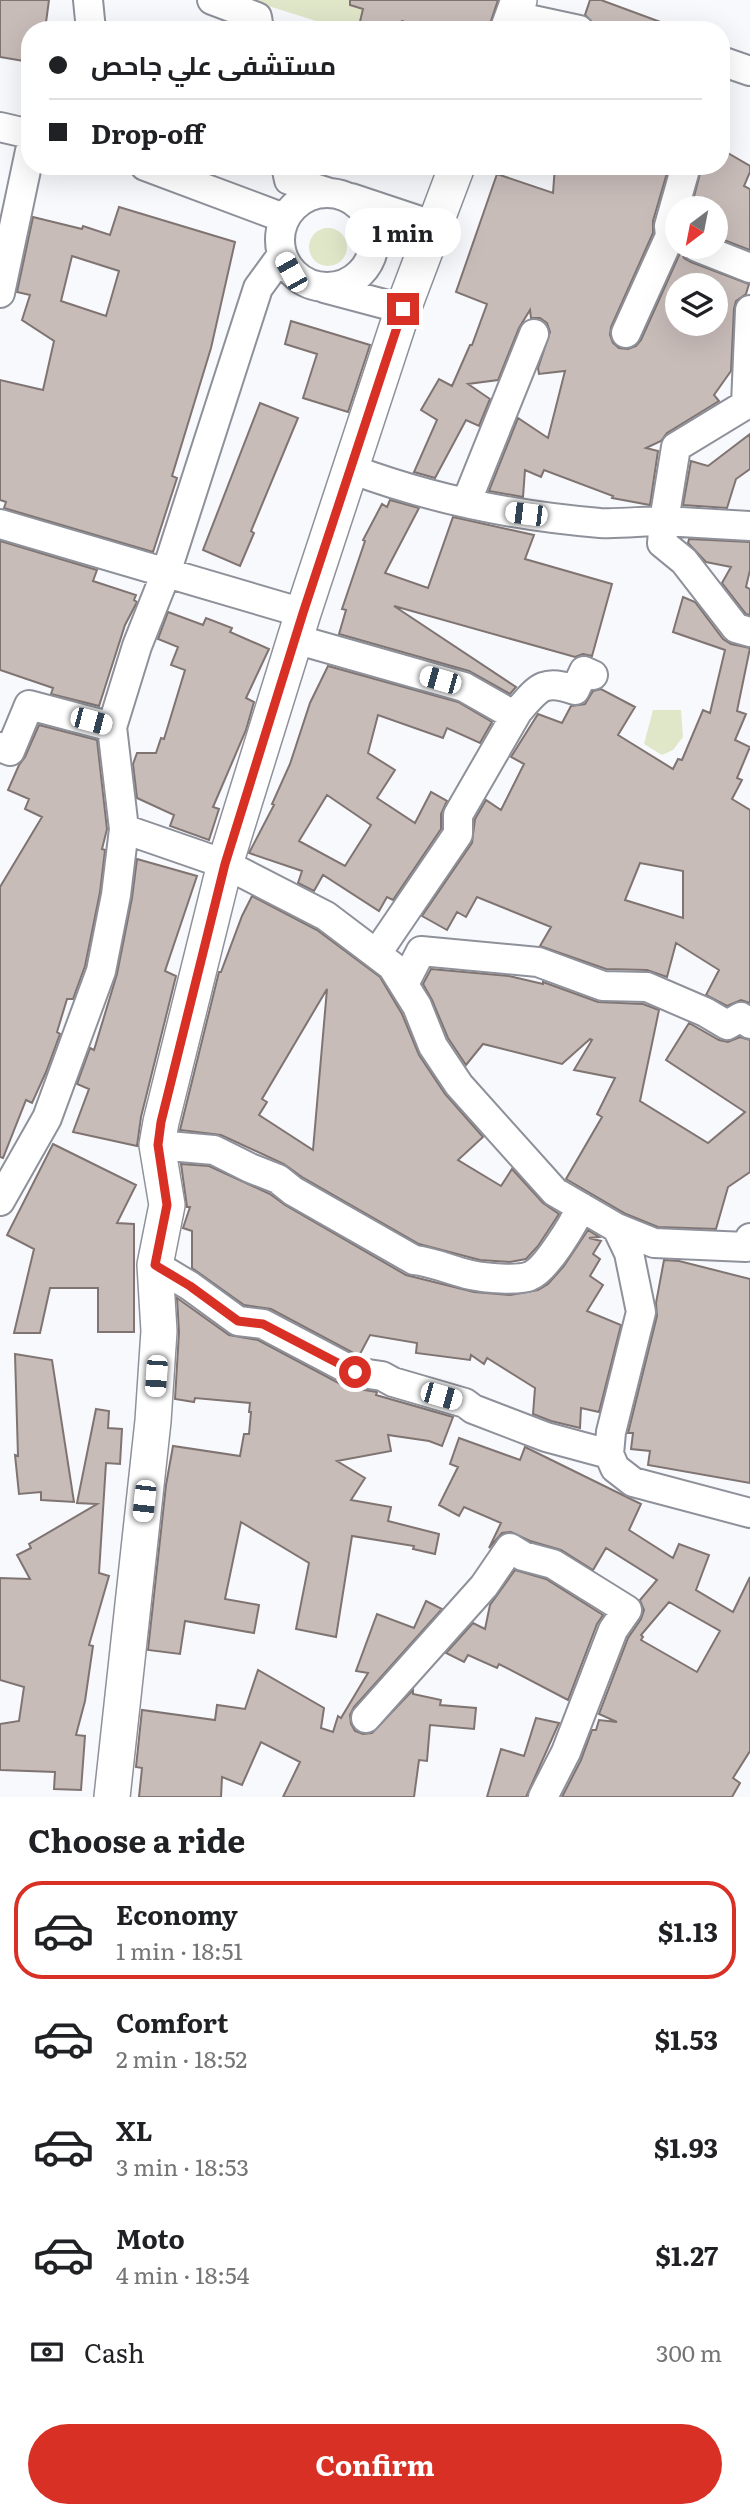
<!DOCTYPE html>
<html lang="en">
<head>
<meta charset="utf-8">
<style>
  body { margin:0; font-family:Literata,Cairo,serif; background:#f6f6f6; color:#202124; height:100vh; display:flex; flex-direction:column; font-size:26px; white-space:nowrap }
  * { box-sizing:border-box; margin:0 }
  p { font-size:23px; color:#757577 }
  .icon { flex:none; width:38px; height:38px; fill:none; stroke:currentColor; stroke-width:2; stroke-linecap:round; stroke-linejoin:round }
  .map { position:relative; height:1797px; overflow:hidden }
  .panel { display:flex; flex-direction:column; background:#fff; flex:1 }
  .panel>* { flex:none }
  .hud { position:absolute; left:21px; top:21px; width:709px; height:154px; border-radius:28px; box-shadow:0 7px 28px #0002; display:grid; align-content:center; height:154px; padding:0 28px; background:#fff }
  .needle { width:46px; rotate:212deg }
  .buttons { position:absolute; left:665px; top:196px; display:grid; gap:14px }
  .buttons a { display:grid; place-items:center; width:63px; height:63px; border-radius:50%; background:#fff; box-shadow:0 7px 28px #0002; font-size:35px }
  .end { position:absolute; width:32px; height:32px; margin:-16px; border:9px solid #d93025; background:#fff; box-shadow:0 0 0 4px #fff }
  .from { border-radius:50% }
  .bubble { position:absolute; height:49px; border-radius:24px; background:#fff; box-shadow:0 7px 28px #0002; font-size:23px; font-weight:700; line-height:49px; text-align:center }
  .car { position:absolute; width:21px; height:42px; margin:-21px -10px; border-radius:9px; box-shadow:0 0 5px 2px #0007; background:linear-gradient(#fff 24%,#345 0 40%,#fff 0 76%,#345 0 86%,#fff 0) }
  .hud b { display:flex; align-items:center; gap:24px; height:66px; font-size:26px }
  .hud b+b { border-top:2px solid #e0e0e0 }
  .hud i { width:18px; height:18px; background:#202124 }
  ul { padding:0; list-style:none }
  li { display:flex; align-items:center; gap:21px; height:98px; margin:0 14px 10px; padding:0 14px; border:4px solid transparent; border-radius:28px }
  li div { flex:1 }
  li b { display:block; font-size:26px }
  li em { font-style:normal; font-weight:700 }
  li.selected { border-color:#d93025 }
  li>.icon { width:63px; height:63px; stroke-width:1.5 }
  h2 { padding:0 28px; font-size:32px; line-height:84px }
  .pay { display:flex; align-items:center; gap:18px; height:77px; padding:0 28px; font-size:26px }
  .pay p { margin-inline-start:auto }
  .action { display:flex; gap:14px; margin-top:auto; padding:14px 28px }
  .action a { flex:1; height:80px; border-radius:42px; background:#d93025; color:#fff; font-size:28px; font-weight:700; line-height:80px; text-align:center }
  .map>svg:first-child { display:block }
</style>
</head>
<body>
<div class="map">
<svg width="750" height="1797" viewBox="0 0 750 1797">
  <rect width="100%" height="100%" fill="#f8f9fd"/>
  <path fill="#e0e6c8" d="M249,0H503L494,30H345Z
    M309 247a19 19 0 1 1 38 0a19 19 0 1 1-38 0Z
    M653,710H681L683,737L673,750L662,755L644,744Z"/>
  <path fill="#c8bcb9" stroke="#7f7471" stroke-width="2" fill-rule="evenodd" d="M0,0H49L45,30H30V62L0,57Z
    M350,0H498L488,30H430L402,21L400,30H358L363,9L350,5Z
    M590,0H601L674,27V30H621L595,25L585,15Z
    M721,149L750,166V172L744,186L750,189V250L716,237V208H691L702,166H721Z
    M555,166H669L653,221V233L611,327L610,335L613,343L619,348L628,349L636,346L641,340L681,251L684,258L691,262L749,284L746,294L736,301L734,309L731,371L714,395L719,401L667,433L661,441L646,448L658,451L650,505L612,498L613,496L544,470L541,477L525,470L523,497L489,491L518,418L548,438L565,371L539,374L538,368L550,332L547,323L540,318H531L530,310L519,328L498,380L468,384L490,399L479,426L466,420L435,478L414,472L437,420L421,410L439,379L452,386L470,345H472L487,304L456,292L497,174L553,193ZM677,285H716V324H677Z
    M119,207L235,242L211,348L172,476L177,478L153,552L4,508L6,502L0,500V380L43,390L54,341L22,320L30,295L17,292L33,217L82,229L83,226L110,235ZM72,256L119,271L106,316L61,301Z
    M291,321L370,345L348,412L303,398L317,354L285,344Z
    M260,403L298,418L251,531L254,533L240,566L203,550Z
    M750,434V469L736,479L727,508L683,505L691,461L708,466Z
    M390,500L419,508L385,573L428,588L453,517L534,535L525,559L612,584L592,656L583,654L575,657L394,606L516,687L510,694L469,671L339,634L346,610L342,609L365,541L363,540L382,504L387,507Z
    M689,539L750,542V570L746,587L750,589V615L746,614L722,583L731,567L706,562L688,543Z
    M0,541L97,570L93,581L136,595L134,600L137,602L125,625L99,706L51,694L53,688L0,670Z
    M683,597L695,602L723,639L731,644L750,648L737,711L746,714L735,740L750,747L737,778L742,780L732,799L750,810V1003L741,1000L727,1006L706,995L719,970L676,943L667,977L647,970L606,969L540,946L551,927L477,897L466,917L457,912L447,930L422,916L472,843L475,819L486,800L501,810L524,764L511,757L538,714L562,723L571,706L585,704L593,691L601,689L635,707L618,735L673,769L678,759L682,760L703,710L710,713L725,650L673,632ZM640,863L683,871V918L625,900Z
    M168,612L203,625L206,618L232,628L230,632L269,649L246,698L254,702L246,730L213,807L219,809L209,840L170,826L174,815L137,798L133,764L137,753H156L161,738L164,739L185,670L171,665L178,647L158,639Z
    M328,666L458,702L492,722L480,743L447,728L443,738L378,715L368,753L395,770L377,798L415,823L431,792L447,801L441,814V829L393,900L387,897L379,911L323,875L314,891L298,883L302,871L249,853L274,805L272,804L290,764L310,703ZM327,795L371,825L345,866L299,841Z
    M39,725L97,740L107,829L102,849L105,850L100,892L85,966L73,999H67L57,1032L60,1034L46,1072L32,1103L26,1100L3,1158L0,1157V887L42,817L25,809L29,799L8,790L19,765L25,757Z
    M137,859L197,876L165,971L176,976L141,1117L137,1146L73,1132L89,1089L77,1084L90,1048L94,1050L117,974L132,898Z
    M252,896L317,930L380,977L402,1014L419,1055L445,1094L483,1137L458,1160L501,1186L512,1169L543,1203L559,1214L538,1246L526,1259L510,1262L480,1260L419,1244L302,1177L284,1164L221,1135L180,1130L219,972H221L242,916ZM327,989L313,1150L259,1115L267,1102L262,1099Z
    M431,969L509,976L543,984V982L598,1002L643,1004L659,1010L640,1101L708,1143L745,1112L666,1060L689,1023L719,1040L728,1042L740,1037L750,1040V1172L728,1187L716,1229L658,1227L626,1214L566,1179L602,1117L597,1114L615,1078L574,1070L592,1040L590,1039L562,1064L483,1044L466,1065L448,1038L432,1000L423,984Z
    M53,1144L136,1185L117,1223L134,1224V1332H98V1288H50L40,1333H14L34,1249L7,1235Z
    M181,1164L209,1166L270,1194L285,1205L406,1275L474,1292L510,1295L538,1290L548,1284L564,1266L588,1230L599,1237L589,1238L601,1241L593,1254L600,1259L590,1276L603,1285L587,1311L621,1325L599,1412L581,1408L580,1428L551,1421L533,1414L535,1388L487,1358L484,1364L471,1355L470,1360L416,1353L417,1343L370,1335L359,1356L271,1309L244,1305L192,1268V1231L183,1228L190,1207H187Z
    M664,1260L679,1261L750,1279V1483L648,1465L650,1451L631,1449L633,1433H628L657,1316L656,1303Z
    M177,1298L229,1335L258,1340L346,1387L377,1392L376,1395L453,1417L442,1446L429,1441L388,1435L391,1451L337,1461L365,1478L351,1500L391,1507L388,1521L439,1534L435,1554L413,1549L414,1546L352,1536L336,1637L296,1629L309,1563L241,1522L225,1599L259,1605L254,1633L185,1621L180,1654L148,1650L166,1485L173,1446L240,1456L244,1434H249L251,1412H249L250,1403L195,1398L194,1402L175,1399L179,1332Z
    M15,1354L52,1360L74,1502L41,1500V1492L19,1494L15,1455L18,1456Z
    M96,1409L109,1411L108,1428L122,1429L120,1464L106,1463L99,1573L109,1576L89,1645L93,1646L85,1701L76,1735L85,1736L81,1790L54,1789L55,1772L0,1770V1724L19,1721L24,1687L0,1680V1578L30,1579L17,1555L31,1548L29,1544L97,1504L77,1503Z
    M459,1438L520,1460L525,1447L641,1504L629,1530L673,1558L679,1544L709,1555L696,1590L733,1612L750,1577V1751L733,1778L740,1783L732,1797H562L581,1760L592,1730H596L599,1720L617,1722L599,1714L628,1638L641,1619L644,1610L640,1600L657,1580L606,1548L593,1570L561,1550L530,1541L511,1532L502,1533L489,1548L501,1523L464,1507L459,1516L439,1505L458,1467L450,1464ZM669,1602L720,1631L697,1672L641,1640L643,1637L641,1635Z
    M515,1570L546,1579L603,1615L597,1624L568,1700L499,1664L497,1668L468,1655L464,1662L446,1653L473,1623L485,1629L490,1605Z
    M426,1601L442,1609L354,1707L350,1715L351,1724L355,1731L363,1734L372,1733L413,1690V1694L441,1700L440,1705L476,1708L474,1729L430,1725L427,1761L419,1760L414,1797H283L300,1762L261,1742L242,1785L222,1777L221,1797H139L142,1768L136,1767L142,1710L215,1720L217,1705L245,1709L258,1670L324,1708L321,1728L333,1732L338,1716L341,1718L368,1673L356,1671L377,1614L414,1628Z
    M536,1718L559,1723L526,1797H487L501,1749L524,1756Z"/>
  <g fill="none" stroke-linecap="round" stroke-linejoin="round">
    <g stroke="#8e919a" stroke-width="32">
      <path id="minor" d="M88,0L91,30
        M212,0L257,17L259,30
        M514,16L579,30
        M721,61L750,71
        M0,127L30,134
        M145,166L284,218
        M286,166L289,180L330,193
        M280 240a47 47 0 1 1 94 0a47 47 0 1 1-94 0Z
        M351,198L435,226
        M697,247L750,268
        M324,288L403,309
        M0,293L30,151
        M626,333L670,236L669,226L686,166
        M746,404L750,310
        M351,469C431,499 514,516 600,523C621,524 643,521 664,521L676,447L750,402
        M466,503L534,334
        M0,524L303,613
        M750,526L664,521L662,543L684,561L736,628L750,632
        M295,639L464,687L508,712L518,711C539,687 543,679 575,690L584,671L593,675
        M0,747L10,751L29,705L112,727
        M124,829L225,864L326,916L392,966L417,1006L433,1046L459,1085L555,1192L617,1228L629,1253L641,1312L611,1432L609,1454L615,1468L633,1482L750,1513
        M377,953L458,834V815L518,711
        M404,984L421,951L538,962L603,986L647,987L705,1012L727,1025L741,1017L750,1024
        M157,1145L214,1150L250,1168L278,1179L293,1191L414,1260C434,1262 452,1271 471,1275C485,1278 518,1281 530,1276C546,1270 574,1223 581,1207
        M0,1201L47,1118L101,971L116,895L124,829L112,727L137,646L166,573L258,288L282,255
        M617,1228L654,1243L746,1247L750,1238
        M155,1265L190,1286L238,1321L263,1324L354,1372L382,1376L393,1382L465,1403L473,1409L546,1437L609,1454
        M366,1718L484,1586L510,1548L523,1556L553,1564L627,1610L613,1630L566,1752L543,1797"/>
    </g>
    <g stroke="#8e919a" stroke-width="38">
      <path id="major" d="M508,30L519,0
        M112,1797L153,1421L159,1331L155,1265L167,1205L157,1145L161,1122L225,864L303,613L403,309L457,166"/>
    </g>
    <use href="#minor" stroke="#fff" stroke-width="28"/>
    <use href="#major" stroke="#fff" stroke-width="35"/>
  </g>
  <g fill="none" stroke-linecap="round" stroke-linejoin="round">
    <path stroke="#d93025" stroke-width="9" d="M355,1372L263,1324L238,1321L190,1286L155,1265L167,1205L158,1145L161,1122L225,864L303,613L403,309"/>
  </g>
</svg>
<div class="buttons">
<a><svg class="needle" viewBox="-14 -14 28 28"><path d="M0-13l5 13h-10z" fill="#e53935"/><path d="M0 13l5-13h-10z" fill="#757577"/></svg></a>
<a><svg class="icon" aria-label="layers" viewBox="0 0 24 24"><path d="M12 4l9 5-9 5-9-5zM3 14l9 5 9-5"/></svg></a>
</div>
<i class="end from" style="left:355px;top:1372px"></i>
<i class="end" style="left:403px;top:309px"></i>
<div class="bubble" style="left:345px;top:208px;width:116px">1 min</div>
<i class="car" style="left:291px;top:272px;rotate:331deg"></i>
<i class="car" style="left:526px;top:514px;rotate:277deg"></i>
<i class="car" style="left:440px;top:680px;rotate:286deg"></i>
<i class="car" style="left:91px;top:721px;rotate:105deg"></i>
<i class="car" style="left:156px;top:1376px;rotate:184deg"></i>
<i class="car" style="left:441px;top:1396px;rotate:106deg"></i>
<i class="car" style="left:144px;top:1501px;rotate:186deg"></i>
<div class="hud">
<b><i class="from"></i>مستشفى علي جاحص</b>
<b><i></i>Drop-off</b>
</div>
</div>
<section class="panel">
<h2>Choose a ride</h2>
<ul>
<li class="selected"><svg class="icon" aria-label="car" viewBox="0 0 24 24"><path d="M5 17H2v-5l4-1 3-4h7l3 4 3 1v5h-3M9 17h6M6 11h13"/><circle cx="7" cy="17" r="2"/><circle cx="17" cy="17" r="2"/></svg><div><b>Economy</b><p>1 min · 18:51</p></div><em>$1.13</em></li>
<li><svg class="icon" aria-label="car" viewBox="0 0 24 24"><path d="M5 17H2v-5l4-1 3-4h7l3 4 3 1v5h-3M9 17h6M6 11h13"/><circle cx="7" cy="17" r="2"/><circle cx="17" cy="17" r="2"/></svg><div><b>Comfort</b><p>2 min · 18:52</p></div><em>$1.53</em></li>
<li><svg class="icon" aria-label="car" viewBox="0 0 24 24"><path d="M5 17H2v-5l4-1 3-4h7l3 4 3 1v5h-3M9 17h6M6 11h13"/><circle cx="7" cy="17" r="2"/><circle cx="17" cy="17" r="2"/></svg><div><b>XL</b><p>3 min · 18:53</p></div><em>$1.93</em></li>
<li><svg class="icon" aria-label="car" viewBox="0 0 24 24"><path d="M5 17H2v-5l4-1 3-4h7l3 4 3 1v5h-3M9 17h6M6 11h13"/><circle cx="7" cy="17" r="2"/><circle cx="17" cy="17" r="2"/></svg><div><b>Moto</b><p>4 min · 18:54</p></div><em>$1.27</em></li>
</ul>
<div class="pay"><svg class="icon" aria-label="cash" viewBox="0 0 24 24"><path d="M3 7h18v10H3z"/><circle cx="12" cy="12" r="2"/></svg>Cash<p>300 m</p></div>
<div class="action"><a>Confirm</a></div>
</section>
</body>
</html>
